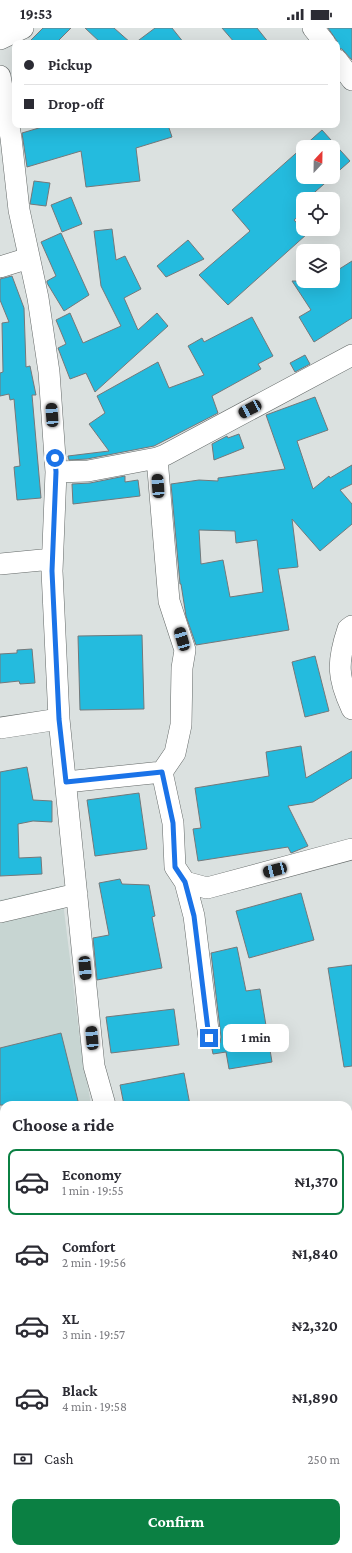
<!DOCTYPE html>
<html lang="en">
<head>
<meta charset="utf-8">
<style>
  body { margin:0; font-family:"Crimson Pro",serif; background:#f2f2f3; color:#2b2b33; height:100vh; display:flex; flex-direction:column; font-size:15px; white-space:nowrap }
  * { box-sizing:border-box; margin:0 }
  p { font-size:13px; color:#7c7c81 }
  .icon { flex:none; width:22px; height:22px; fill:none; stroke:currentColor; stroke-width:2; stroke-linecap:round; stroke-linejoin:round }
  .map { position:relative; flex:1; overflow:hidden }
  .panel { position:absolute; left:0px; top:1073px; width:352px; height:452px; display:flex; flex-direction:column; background:#fff; border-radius:12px 12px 0 0; box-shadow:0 4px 16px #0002 }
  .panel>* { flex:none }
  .top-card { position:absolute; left:12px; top:12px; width:328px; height:88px; border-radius:8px; box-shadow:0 4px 16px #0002; display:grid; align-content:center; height:88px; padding:0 12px; background:#fff }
  .needle { width:26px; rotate:22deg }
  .fabs { position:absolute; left:296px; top:112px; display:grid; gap:8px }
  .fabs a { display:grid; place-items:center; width:44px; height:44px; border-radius:8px; background:#fff; box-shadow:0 4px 16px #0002; font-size:20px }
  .end { position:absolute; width:18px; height:18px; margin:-9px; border:5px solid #1a73e8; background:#fff; box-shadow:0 0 0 2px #fff }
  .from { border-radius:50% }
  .bubble { position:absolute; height:28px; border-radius:8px; background:#fff; box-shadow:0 4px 16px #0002; font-size:13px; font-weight:700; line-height:28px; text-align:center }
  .car { position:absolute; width:12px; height:24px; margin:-12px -6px; border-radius:5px; box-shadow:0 0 3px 1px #0007; background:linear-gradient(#222 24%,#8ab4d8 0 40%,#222 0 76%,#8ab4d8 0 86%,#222 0) }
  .top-card b { display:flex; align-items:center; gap:14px; height:38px; font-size:15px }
  .top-card b+b { border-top:1px solid #e1e1e2 }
  .top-card i { width:10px; height:10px; background:#2b2b33 }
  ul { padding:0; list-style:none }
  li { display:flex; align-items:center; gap:12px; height:66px; margin:0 8px 6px; padding:0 4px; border:2px solid transparent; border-radius:8px }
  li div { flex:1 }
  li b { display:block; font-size:15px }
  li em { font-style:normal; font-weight:700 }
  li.on { border-color:#0b8043 }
  li>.icon { width:36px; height:36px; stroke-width:1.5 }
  h2 { padding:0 12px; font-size:18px; line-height:48px }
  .pay { display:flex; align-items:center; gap:10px; height:44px; padding:0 12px; font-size:15px }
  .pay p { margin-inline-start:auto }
  .cta { display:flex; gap:8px; margin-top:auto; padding:8px 12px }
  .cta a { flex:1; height:46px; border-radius:8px; background:#0b8043; color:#fff; font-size:16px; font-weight:700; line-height:46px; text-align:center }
  .status { display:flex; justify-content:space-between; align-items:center; height:28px; padding:0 20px; background:#fff; direction:ltr }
  .status svg { height:11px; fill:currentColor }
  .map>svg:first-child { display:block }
</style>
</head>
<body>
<div class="status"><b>19:53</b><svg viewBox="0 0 49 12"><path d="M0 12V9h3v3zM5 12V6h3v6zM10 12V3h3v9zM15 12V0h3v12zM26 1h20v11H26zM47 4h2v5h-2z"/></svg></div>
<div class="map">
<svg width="352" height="1525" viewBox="0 0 352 1525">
  <rect width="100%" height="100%" fill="#dbe1e0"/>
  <path fill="#c7d5d2" d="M61,858L79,1004L91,1077H4V1521H348V1267L352,1266V1525H0V872Z"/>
  <path fill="#24bbde" stroke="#74787a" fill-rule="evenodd" d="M43,0H71L56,15H28Z
    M85,0H114L131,15H101Z
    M155,0H172L184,15H135Z
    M222,0H257L269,15H235Z
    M328,0H352V32L342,21L337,20V13Z
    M49,97H168L172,109L136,120L140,153L86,159L81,123L27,139L22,105Z
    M322,102L350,133L333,148V119H303Z
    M303,119V149H332L307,171H303V184L294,192L307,206L228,277L199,247L250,203L232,182Z
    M34,153L50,155L46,178L30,176Z
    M71,169L82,196L62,204L51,177Z
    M112,201L116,232L125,228L141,261L124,270L138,302L157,285L168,298L95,364L86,345L70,351L58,320L66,316L56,292L70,285L83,315L121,298L101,258L94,203Z
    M61,205L89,267L64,283L47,255V253L56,248L41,214Z
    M188,212L204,231L166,249L157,238Z
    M352,233V290L314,314L299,289L311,282L292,253H333V245Z
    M12,248L24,280L26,339L30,338L36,367H32L41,470L17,472L14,439L20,438L14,371L10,372L9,366L0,368V345L3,344L2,295L9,294L0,272V251Z
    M252,289L273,328L258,336L261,341L212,368L218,385L154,418L87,431L69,432L68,428L109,423L89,396L105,385L97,368L158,334L169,360L204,347L188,318L202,310L204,314Z
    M305,327L310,336L295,344L290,335Z
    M315,369L328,402L297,413L313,461L329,448L330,450L352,437V456L340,462L352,476V496L320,523L292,491L298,539L278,541L289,602L196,617L186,588L181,556H180L171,456L199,452L218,453V450L285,441L266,387ZM199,502L235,503L236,515L257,512L263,564L230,569L223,532L201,536Z
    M239,406L244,420L214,432L212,416L227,408L228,410Z
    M125,448V454L138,452L140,468L73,476L72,456L90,455Z
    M142,607L144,681L80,682L78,608Z
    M32,621L35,655L20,656L19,653L0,655V626L17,625V622Z
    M315,628L329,683L305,689L292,634Z
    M301,718L306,750L352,723V750L313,774L288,778L308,818L291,825L288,819L198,833L193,801L201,800L195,760L269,748L266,724Z
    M27,739L33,772L52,773V794L33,793L18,796L19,830L41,829L42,846L0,848V744Z
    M139,765L147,821L95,828L87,772Z
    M120,851L122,856L149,857L155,888L152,889L162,940L97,952L93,910L109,907L99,855Z
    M301,865L314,912L249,930L236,883Z
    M237,919L246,963L260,961L272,1034L229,1041L226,1024L213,1026L212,1021L216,1019L220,1015L221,1009L211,925Z
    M352,937V1038L344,1039L328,940Z
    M174,981L179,1017L111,1025L106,989Z
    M61,1005L79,1077H39L38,1074L24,1077H0V1020Z
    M184,1045L190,1077H124L120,1057Z"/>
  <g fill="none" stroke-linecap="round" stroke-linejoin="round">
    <g stroke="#636867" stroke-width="22">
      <path id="minor" d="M313,0L325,15
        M0,11L23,0
        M337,32L352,52
        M0,48L11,110L19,182L38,270L49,344L56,444L52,543L59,691L94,1038L105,1077
        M0,239L29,230
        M157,430L169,573L185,622L182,640L181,697L175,725L162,744L173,795L175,839L185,854L207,860L352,821
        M56,444L88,443L157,430L165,427L352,327
        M0,536L52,531
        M352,598L348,601C337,634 337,649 352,681
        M0,700L59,691
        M66,754L162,744
        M185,854L194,888L209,1010
        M0,884L77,866
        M348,1246L352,1245
        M256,1521L257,1525"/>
    </g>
    <use href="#minor" stroke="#fff" stroke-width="21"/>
  </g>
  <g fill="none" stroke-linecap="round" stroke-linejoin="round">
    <path stroke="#1a73e8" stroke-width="5" d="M55,430L56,444L52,543L59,691L66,754L162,744L173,795L175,839L185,854L194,888L209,1010"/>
  </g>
</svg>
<div class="fabs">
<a><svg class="needle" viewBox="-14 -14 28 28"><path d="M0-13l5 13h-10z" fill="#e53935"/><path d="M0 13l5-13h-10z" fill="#7c7c81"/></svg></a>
<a><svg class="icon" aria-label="locate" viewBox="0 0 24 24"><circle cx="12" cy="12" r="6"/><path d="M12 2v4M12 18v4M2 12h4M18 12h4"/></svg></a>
<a><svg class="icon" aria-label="layers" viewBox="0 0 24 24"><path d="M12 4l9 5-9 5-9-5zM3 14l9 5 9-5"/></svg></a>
</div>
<i class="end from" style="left:55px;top:430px"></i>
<i class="end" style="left:209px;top:1010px"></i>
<div class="bubble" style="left:223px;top:996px;width:66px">1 min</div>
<i class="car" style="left:250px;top:381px;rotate:242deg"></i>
<i class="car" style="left:52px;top:387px;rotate:356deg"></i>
<i class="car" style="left:158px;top:458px;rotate:356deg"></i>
<i class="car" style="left:182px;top:611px;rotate:344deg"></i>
<i class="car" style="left:275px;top:842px;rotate:255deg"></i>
<i class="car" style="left:85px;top:940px;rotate:175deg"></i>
<i class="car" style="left:92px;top:1010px;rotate:355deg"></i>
<div class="top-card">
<b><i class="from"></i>Pickup</b>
<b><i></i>Drop-off</b>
</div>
<section class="panel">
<h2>Choose a ride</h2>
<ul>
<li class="on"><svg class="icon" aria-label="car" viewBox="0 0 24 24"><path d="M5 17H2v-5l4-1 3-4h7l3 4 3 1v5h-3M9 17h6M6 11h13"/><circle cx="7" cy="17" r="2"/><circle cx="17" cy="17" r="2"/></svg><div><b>Economy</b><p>1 min · 19:55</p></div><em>₦1,370</em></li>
<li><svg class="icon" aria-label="car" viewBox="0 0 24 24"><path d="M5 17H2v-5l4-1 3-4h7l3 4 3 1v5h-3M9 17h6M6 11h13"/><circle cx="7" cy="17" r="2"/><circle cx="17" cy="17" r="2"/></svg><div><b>Comfort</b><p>2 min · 19:56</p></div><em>₦1,840</em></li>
<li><svg class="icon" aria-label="car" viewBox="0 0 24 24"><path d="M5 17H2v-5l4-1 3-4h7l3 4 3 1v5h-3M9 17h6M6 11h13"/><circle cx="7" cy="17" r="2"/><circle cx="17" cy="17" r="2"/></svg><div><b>XL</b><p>3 min · 19:57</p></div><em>₦2,320</em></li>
<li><svg class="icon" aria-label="car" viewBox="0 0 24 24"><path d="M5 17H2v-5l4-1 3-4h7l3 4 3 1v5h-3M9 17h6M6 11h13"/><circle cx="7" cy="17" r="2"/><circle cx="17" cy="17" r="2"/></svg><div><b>Black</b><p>4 min · 19:58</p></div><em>₦1,890</em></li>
</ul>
<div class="pay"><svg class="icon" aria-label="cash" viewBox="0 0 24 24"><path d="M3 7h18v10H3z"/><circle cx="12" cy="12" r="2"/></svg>Cash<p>250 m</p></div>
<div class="cta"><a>Confirm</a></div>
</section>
</div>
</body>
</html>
